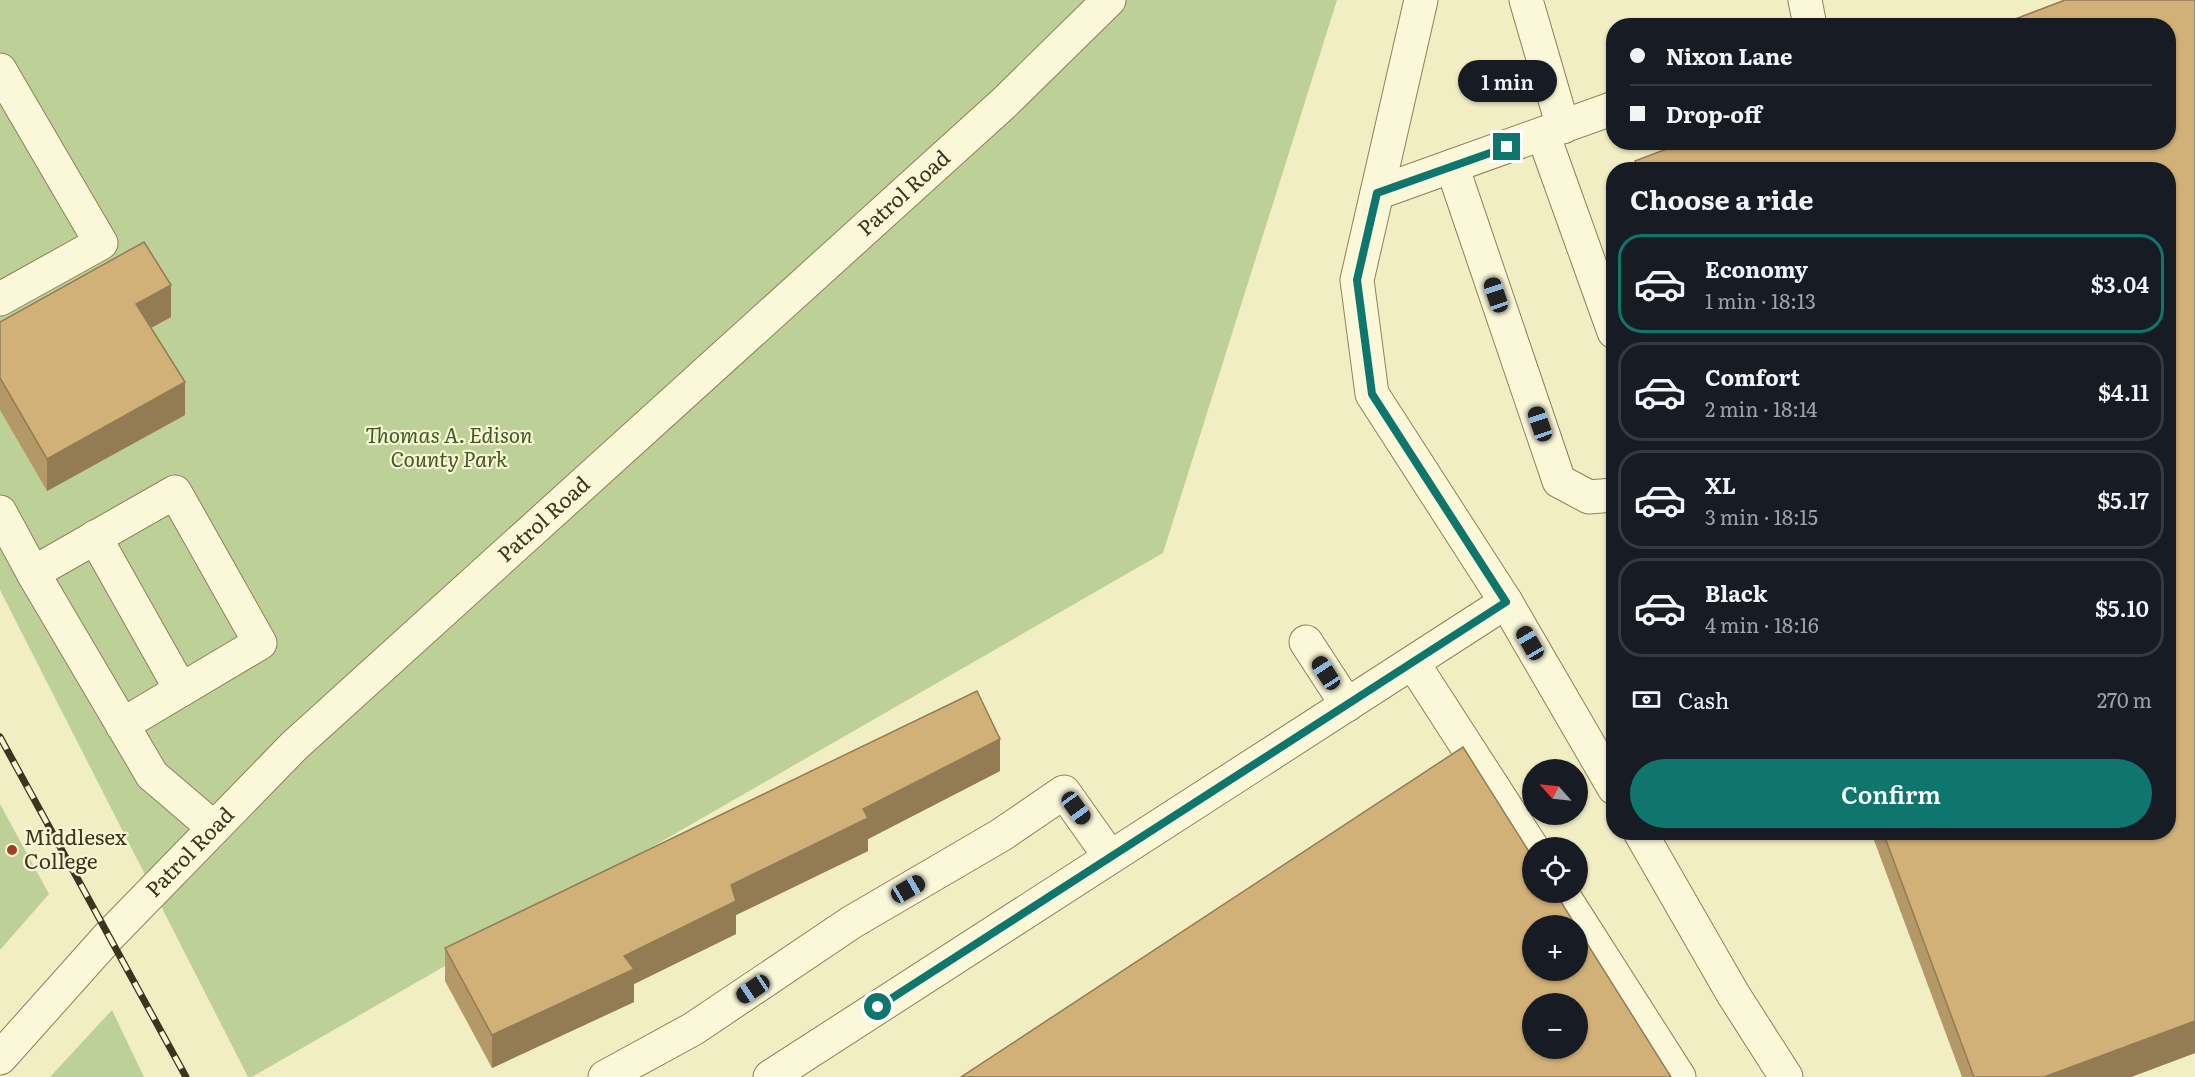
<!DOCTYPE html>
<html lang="en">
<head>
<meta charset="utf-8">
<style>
  body { margin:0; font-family:Literata,serif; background:#20242c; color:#f1f3f6; height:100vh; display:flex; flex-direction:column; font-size:22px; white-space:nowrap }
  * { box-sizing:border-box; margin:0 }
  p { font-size:20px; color:#9ea1a6 }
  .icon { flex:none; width:33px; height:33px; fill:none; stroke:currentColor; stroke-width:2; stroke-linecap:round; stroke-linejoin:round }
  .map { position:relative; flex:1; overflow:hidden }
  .drawer { position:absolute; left:1606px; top:162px; width:570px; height:678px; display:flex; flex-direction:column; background:#171b24; border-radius:24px; box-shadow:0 2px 4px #0004 }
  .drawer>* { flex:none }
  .guide { position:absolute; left:1606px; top:18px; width:570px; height:132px; border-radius:24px; box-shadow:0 2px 4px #0004; display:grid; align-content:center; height:132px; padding:0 24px; background:#171b24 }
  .needle { width:39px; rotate:297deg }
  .tools { position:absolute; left:1522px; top:759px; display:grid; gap:12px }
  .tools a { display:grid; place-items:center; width:66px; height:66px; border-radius:50%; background:#171b24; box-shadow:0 2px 4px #0004; font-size:30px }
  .end { position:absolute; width:27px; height:27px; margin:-14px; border:8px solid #0f766e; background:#fff; box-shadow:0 0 0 3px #fff }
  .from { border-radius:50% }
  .bubble { position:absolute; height:42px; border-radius:21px; background:#171b24; box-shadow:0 2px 4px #0004; font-size:20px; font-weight:600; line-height:42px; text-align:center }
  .car { position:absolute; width:18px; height:36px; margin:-18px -9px; border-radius:8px; box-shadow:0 0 4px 2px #0007; background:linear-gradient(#222 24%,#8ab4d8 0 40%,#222 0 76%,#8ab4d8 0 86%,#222 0) }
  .guide b { display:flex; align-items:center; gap:21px; height:57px; font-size:22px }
  .guide b+b { border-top:2px solid #363941 }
  .guide i { width:15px; height:15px; background:#f1f3f6 }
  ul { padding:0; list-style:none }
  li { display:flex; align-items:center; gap:18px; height:99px; margin:0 12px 9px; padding:0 12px; border:3px solid #363941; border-radius:24px }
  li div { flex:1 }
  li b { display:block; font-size:22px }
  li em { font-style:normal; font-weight:600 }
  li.current { border-color:#0f766e }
  li>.icon { width:54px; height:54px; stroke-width:1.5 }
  h2 { padding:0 24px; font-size:27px; line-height:72px }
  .pay { display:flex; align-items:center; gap:15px; height:66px; padding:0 24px; font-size:22px }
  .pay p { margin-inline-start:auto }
  .primary-button { display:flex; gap:12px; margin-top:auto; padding:12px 24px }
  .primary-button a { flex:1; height:69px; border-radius:36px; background:#0f766e; color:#fff; font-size:24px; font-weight:600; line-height:69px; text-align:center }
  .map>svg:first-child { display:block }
</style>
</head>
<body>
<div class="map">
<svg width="2195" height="1077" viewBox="0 0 2195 1077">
  <rect width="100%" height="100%" fill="#f1eec4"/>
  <path fill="#bdd097" d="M0,0H1337L1163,553L252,1077H248L0,590Z
    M0,804L49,894L0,950Z
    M112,1010L144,1077H50Z"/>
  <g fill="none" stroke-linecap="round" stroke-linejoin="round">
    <g stroke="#8e8059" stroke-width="35">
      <g id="minor">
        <path d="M1421,0L1357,280L1372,394L1506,602L1614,788"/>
        <path d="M1526,0L1563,127"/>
        <path d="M1805,0L1810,26"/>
        <path d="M0,70L101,243L0,299"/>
        <path d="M1543,134L1614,332"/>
        <path d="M1452,166L1559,481L1589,497L1614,495"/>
        <path d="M1377,193L1614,108"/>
        <path d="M0,512L33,573"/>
        <path d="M95,537L181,690"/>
        <path d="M1306,642L1347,705"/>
        <path d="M1413,663L1533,849"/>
        <path d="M122,725L260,643L175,492L33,573L152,775L214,828"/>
        <path d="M1640,832L1733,994L1786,1077"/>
        <path d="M1561,892L1679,1077"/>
        <path id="s1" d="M0,1058L109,936L294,746L1004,103L1109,0"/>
        <path d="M605,1077L693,1029L852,922L1001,835L1064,792L1110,857"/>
        <path d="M770,1077L1506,602"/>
      </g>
    </g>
    <use href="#minor" stroke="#fbf8d9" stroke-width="33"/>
    <g stroke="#3d341e" stroke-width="7">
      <path id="rail" d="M0,737L186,1077"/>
    </g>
    <use href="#rail" stroke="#f8f5d5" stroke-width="4.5" stroke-dasharray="14" stroke-linecap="butt"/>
  </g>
  <path fill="#b59867" d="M2065,0H2195V1053L2131,1077H1962L1871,832H2169V170H1635V161L1685,142H2169V26H1997Z
    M171,317L151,328L185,415L47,491L0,410V322Z
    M1000,771L868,839V851L736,915V934L634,984V1002L492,1068L445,981V948Z"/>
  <path fill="#937c54" d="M171,285V317L136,336V304Z
    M185,382V415L47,491V459Z
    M1000,739V771L868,839V851L736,915V934L634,984V1002L492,1068V1035L624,956L731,885L863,809Z
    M2195,1021V1053L2131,1077H2044Z"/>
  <path fill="#d2b178" stroke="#937c54" stroke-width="1.5" fill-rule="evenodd" d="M2065,0H2195V1021L2044,1077H1974L1883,832H2169V170H1638L1635,161L1685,142H2169V26H1997Z
    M144,242L171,285L136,304L185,382L47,459L0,378V322Z
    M977,691L1000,739L863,809L868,818L731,885L736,901L624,956L634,969L492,1035L445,948Z
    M1463,747L1533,858V892H1555L1576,926H1533V970H1578V929L1671,1077H961ZM1533,1004H1578V1048H1533Z"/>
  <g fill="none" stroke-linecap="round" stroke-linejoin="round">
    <path stroke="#0f766e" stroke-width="8" d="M878,1007L1506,602L1372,394L1357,280L1377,193L1507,147"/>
  </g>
  <circle fill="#a13f25" stroke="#f8f5d5" stroke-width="2" cx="12" cy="850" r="6"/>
  <g text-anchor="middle" stroke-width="4.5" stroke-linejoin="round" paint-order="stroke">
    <g font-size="21" fill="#3d341e" stroke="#f8f5d5">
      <text dy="7" stroke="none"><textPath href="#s1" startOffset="1252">Patrol Road</textPath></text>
      <text dy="7" stroke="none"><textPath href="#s1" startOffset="766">Patrol Road</textPath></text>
      <text dy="7" stroke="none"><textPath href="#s1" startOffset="280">Patrol Road</textPath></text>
    </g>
    <g font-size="21" font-style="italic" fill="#405a23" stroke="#f8f5d5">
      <text x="449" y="443">Thomas A. Edison<tspan x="449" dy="24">County Park</tspan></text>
    </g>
    <g font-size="21" fill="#3d341e" stroke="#f8f5d5" text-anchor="start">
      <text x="24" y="845">Middlesex<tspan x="24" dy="24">College</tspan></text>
    </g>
  </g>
</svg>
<div class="tools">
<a><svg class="needle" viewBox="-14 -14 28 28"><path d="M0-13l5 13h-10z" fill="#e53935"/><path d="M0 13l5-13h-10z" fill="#9ea1a6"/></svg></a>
<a><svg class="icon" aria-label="locate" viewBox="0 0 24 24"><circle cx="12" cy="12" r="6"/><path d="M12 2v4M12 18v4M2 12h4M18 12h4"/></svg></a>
<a>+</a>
<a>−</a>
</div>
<i class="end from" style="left:878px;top:1007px"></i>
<i class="end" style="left:1507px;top:147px"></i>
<div class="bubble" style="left:1458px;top:60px;width:99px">1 min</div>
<i class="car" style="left:1496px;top:295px;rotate:341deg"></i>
<i class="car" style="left:1540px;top:424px;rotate:341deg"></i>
<i class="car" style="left:1530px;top:643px;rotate:330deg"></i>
<i class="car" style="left:1326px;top:673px;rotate:327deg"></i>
<i class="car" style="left:1076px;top:808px;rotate:144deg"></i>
<i class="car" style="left:908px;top:889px;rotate:60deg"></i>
<i class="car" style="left:753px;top:989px;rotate:236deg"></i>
<div class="guide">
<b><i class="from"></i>Nixon Lane</b>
<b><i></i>Drop-off</b>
</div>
<section class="drawer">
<h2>Choose a ride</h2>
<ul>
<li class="current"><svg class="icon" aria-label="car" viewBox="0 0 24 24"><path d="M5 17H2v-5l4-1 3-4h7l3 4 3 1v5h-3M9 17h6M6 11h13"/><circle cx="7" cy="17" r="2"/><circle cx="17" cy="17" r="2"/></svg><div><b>Economy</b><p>1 min · 18:13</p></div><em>$3.04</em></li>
<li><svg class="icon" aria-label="car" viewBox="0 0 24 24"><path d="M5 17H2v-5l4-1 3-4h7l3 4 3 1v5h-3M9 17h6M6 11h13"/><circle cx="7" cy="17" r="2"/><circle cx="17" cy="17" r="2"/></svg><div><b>Comfort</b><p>2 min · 18:14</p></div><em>$4.11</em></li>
<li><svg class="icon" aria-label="car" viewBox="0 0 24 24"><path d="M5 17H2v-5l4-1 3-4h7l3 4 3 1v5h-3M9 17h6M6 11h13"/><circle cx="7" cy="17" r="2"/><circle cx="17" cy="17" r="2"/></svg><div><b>XL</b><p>3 min · 18:15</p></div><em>$5.17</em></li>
<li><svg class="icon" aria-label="car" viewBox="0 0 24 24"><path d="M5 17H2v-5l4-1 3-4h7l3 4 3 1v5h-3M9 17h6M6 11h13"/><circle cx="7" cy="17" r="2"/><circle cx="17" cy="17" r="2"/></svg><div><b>Black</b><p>4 min · 18:16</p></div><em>$5.10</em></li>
</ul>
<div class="pay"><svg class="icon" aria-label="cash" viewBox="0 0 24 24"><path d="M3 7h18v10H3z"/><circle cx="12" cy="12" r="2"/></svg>Cash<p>270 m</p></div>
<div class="primary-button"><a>Confirm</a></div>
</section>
</div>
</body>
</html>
